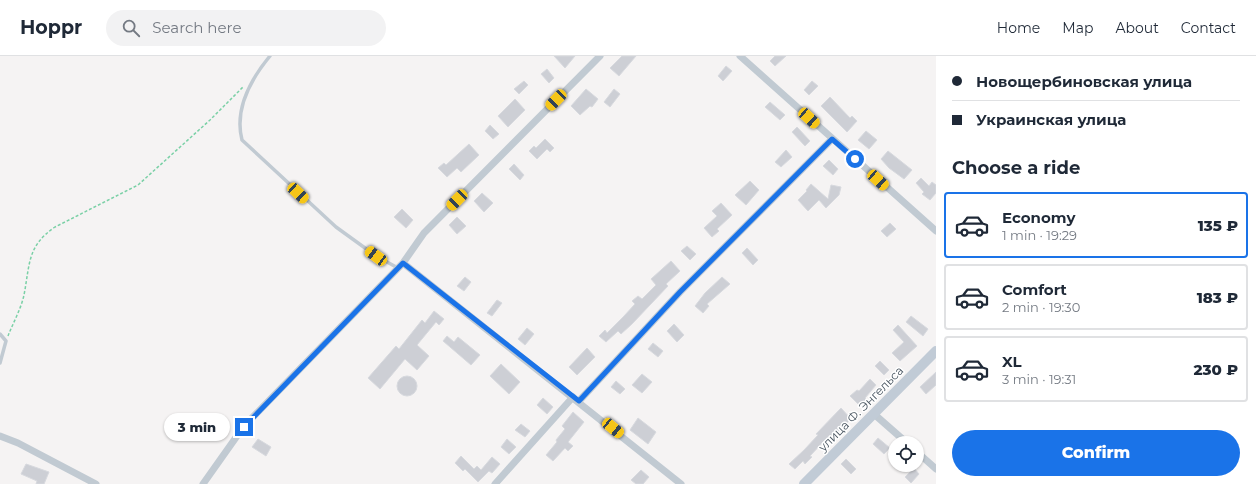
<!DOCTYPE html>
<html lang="en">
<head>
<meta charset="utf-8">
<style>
  body { margin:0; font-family:Montserrat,sans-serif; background:#f2f2f3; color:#1f2937; height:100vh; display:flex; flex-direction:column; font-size:15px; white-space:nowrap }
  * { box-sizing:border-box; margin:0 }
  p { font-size:13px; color:#747a83 }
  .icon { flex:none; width:22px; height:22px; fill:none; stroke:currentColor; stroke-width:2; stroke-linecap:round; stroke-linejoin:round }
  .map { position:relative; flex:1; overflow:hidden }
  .drawer { display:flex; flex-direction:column; background:#fff; width:320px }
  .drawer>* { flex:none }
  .hud { display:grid; align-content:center; height:88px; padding:0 16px; background:#fff }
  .tools { position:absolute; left:888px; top:380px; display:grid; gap:8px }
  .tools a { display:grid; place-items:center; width:36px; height:36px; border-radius:50%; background:#fff; box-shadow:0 1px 3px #0004; font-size:20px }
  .end { position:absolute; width:18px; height:18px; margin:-9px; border:5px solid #1a73e8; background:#fff; box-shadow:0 0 0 2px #fff }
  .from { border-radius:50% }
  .bubble { position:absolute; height:28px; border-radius:14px; background:#fff; box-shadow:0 1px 3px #0004; font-size:13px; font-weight:800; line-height:28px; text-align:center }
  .car { position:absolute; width:12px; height:24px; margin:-12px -6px; border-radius:5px; box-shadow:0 0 3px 1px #0007; background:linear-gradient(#f5c518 24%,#345 0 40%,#f5c518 0 76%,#345 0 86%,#f5c518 0) }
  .hud b { display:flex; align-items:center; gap:14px; height:38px; font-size:15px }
  .hud b+b { border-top:1px solid #e0e1e3 }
  .hud i { width:10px; height:10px; background:#1f2937 }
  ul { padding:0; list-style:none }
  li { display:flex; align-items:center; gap:12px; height:66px; margin:0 8px 6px; padding:0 8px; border:2px solid #e0e1e3; border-radius:4px }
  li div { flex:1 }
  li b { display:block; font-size:15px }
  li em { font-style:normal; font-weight:800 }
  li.active { border-color:#1a73e8 }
  li>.icon { width:36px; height:36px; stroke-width:1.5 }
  h2 { padding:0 16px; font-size:18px; line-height:48px }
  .action { display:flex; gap:8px; margin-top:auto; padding:8px 16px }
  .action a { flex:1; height:46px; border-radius:24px; background:#1a73e8; color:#fff; font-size:16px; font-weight:800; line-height:46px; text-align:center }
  header { display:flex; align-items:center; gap:24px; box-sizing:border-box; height:56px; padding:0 20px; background:#fff; border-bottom:1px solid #e0e1e3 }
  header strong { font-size:19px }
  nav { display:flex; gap:22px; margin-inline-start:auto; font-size:14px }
  .search { width:280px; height:36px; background:#f2f2f3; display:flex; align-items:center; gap:10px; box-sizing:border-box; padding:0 14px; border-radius:22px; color:#747a83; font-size:15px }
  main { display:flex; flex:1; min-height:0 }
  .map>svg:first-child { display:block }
</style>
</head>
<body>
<header>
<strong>Hoppr</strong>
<div class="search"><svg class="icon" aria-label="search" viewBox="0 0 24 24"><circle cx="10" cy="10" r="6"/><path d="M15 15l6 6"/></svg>Search here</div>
<nav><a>Home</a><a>Map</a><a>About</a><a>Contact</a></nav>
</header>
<main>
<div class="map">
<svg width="936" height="428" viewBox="0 0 936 428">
  <rect width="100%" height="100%" fill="#f5f3f3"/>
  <path fill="#cdcfd5" stroke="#d7d9de" d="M554,0H575L565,12Z
    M622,0H636L619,20L610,12Z
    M775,0H786L775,10L770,5Z
    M726,10L732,15L723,25L718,20Z
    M547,13L554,22L549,27L541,18Z
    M524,25L528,29L519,38L514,33Z
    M812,25L818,30L809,39L804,34Z
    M586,33L598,43L592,51L590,50L580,59L571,50Z
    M614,33L620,38L610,51L604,46Z
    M830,41L850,62L852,60L857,65L847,76L821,50Z
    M515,43L525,54L508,71L498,60Z
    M770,46L785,59L780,64L765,51Z
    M490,69L499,78L493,83L485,75Z
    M797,71L810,85L805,90L792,76Z
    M866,75L877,84L869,93L858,84Z
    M545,83L554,92L550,96L547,93L537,103L529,95L534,90L536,92Z
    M469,88L479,99L461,116L457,112L447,121L438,112L444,107L446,109Z
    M786,94L792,101L781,111L775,106Z
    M888,95L912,114L904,123L889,112L881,103Z
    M829,104L838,113L833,119L823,110Z
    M514,108L524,119L520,124L509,113Z
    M921,122L929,130L932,126L936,129V137L930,144L922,138L924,136L916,127Z
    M750,125L759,134L746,149L735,139Z
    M811,128L828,143L831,129L841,131L839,139L826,152L819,144L808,155L798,144L807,135L806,134Z
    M482,137L493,147L484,156L474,145Z
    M721,147L732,159L717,173L719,175L712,181L704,172L717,160L712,155Z
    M402,153L413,164L406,172L394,161Z
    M457,161L466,170L457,178L449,169Z
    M890,167L896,173L887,181L881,175Z
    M687,190L696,198L690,204L681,195Z
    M747,192L758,204L753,209L742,197Z
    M671,205L680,215L666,228L668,230L632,268L621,278L618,275L606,286L599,280L605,274L607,277L624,260L635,248L632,245L638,240L642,243L656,229L651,223Z
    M465,221L471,226L464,235L457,230Z
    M722,221L730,228L707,248L709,250L703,257L695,250L705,237Z
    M497,244L502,247L492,260L487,257Z
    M434,255L444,263L439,269L436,266L417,289L429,300L417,314L405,303L380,333L368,322L396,290L399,293L422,264L425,267Z
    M911,260L928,273L923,280L906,266Z
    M674,268L684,279L677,286L667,275Z
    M898,269L917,290L900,305L892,297L904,286L893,274Z
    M527,272L534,278L525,289L518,283Z
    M447,280L454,286L458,281L480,299L471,309L443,285Z
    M653,287L663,295L658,301L648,293Z
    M587,292L595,301L577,319L569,311Z
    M880,305L889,314L884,319L875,310Z
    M501,308L520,326L509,338L490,320Z
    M936,316V329L926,338L920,331Z
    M642,318L652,326L642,337L632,329Z
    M397 330a10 10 0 1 1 20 0a10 10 0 1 1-20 0Z
    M870,323L876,329L865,342L868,346L862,352L850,340L857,334L859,335Z
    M616,325L625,333L620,338L611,331Z
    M543,342L553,351L547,358L537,349Z
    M841,352L851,363L835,379L834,377L824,385L810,400L812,401L805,408L803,405L795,413L789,408L804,394L818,379L816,378Z
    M573,356L584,366L568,386L573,390L568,395L565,392L553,405L546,399L557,386L556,384L565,373L562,370Z
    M638,362L656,376L648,388L630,374Z
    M521,368L530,375L525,381L515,374Z
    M878,382L890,392L884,398L873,388Z
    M258,383L271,391L266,400L252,391Z
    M507,383L516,391L509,398L501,391Z
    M461,400L474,413L477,410L481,414L492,401L500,408L492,417L489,415L478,426L465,413L463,415L455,407Z
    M846,403L856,413L851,418L841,408Z
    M26,408L49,416L44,428H36L37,425L21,418Z
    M914,412L919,418L911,427L905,421Z
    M641,414L649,421L643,428H636L631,424Z"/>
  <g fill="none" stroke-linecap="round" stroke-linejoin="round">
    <path stroke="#7ad0a6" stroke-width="1.5" stroke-dasharray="3 2" stroke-linecap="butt" d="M8,280C13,267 21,253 24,239C30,208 27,190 55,171L138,129L210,64L244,30"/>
    <path stroke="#c1cad2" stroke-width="3.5" d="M270,0C251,23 234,53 242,84L336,171L376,200L398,212
      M0,278L6,285L0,307"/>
    <path stroke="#c1cad2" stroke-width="7" d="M740,0L936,175
      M403,207L681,428
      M579,345L680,236L832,83
      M874,358L907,387
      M0,380L18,387L96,428
      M917,396L936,413
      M203,428L237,380L251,363L403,207L424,177L600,0
      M495,428L573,341"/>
    <path stroke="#c1cbd6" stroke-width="10" d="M804,428L936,295"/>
  </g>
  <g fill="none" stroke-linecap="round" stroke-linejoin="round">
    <path stroke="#1a73e8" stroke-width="5" d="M244,371L403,207L579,345L680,236L832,83L855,103"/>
  </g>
  <g text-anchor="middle" stroke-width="3" stroke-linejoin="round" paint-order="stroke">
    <g font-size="12" fill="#4a5661" stroke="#fff">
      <text transform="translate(861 353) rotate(-45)" y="4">улица Ф. Энгельса</text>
    </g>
  </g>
</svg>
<div class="tools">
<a><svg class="icon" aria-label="locate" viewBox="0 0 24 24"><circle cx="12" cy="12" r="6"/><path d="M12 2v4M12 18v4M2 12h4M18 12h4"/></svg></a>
</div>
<i class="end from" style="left:855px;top:103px"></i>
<i class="end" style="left:244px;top:371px"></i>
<div class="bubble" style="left:164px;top:357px;width:66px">3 min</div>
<i class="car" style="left:556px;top:44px;rotate:225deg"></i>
<i class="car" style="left:809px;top:62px;rotate:132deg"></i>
<i class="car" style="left:878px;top:124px;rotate:132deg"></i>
<i class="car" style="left:298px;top:137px;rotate:133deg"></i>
<i class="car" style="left:457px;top:144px;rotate:225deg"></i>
<i class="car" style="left:376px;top:200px;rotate:306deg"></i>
<i class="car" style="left:613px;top:372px;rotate:129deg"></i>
</div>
<section class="drawer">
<div class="hud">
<b><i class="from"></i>Новощербиновская улица</b>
<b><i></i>Украинская улица</b>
</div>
<h2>Choose a ride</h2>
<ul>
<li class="active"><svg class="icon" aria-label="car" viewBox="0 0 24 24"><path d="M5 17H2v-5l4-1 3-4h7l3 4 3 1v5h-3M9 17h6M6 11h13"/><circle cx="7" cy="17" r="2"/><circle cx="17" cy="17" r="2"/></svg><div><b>Economy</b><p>1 min · 19:29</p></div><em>135 ₽</em></li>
<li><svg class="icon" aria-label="car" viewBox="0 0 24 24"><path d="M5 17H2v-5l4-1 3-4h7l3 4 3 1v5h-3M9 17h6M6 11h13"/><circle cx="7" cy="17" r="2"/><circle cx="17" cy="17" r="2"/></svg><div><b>Comfort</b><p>2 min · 19:30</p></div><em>183 ₽</em></li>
<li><svg class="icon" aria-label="car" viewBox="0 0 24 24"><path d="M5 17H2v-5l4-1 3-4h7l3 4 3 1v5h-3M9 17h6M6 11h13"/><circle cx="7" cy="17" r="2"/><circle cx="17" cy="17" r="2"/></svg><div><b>XL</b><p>3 min · 19:31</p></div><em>230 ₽</em></li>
</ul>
<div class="action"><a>Confirm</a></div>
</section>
</main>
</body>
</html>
